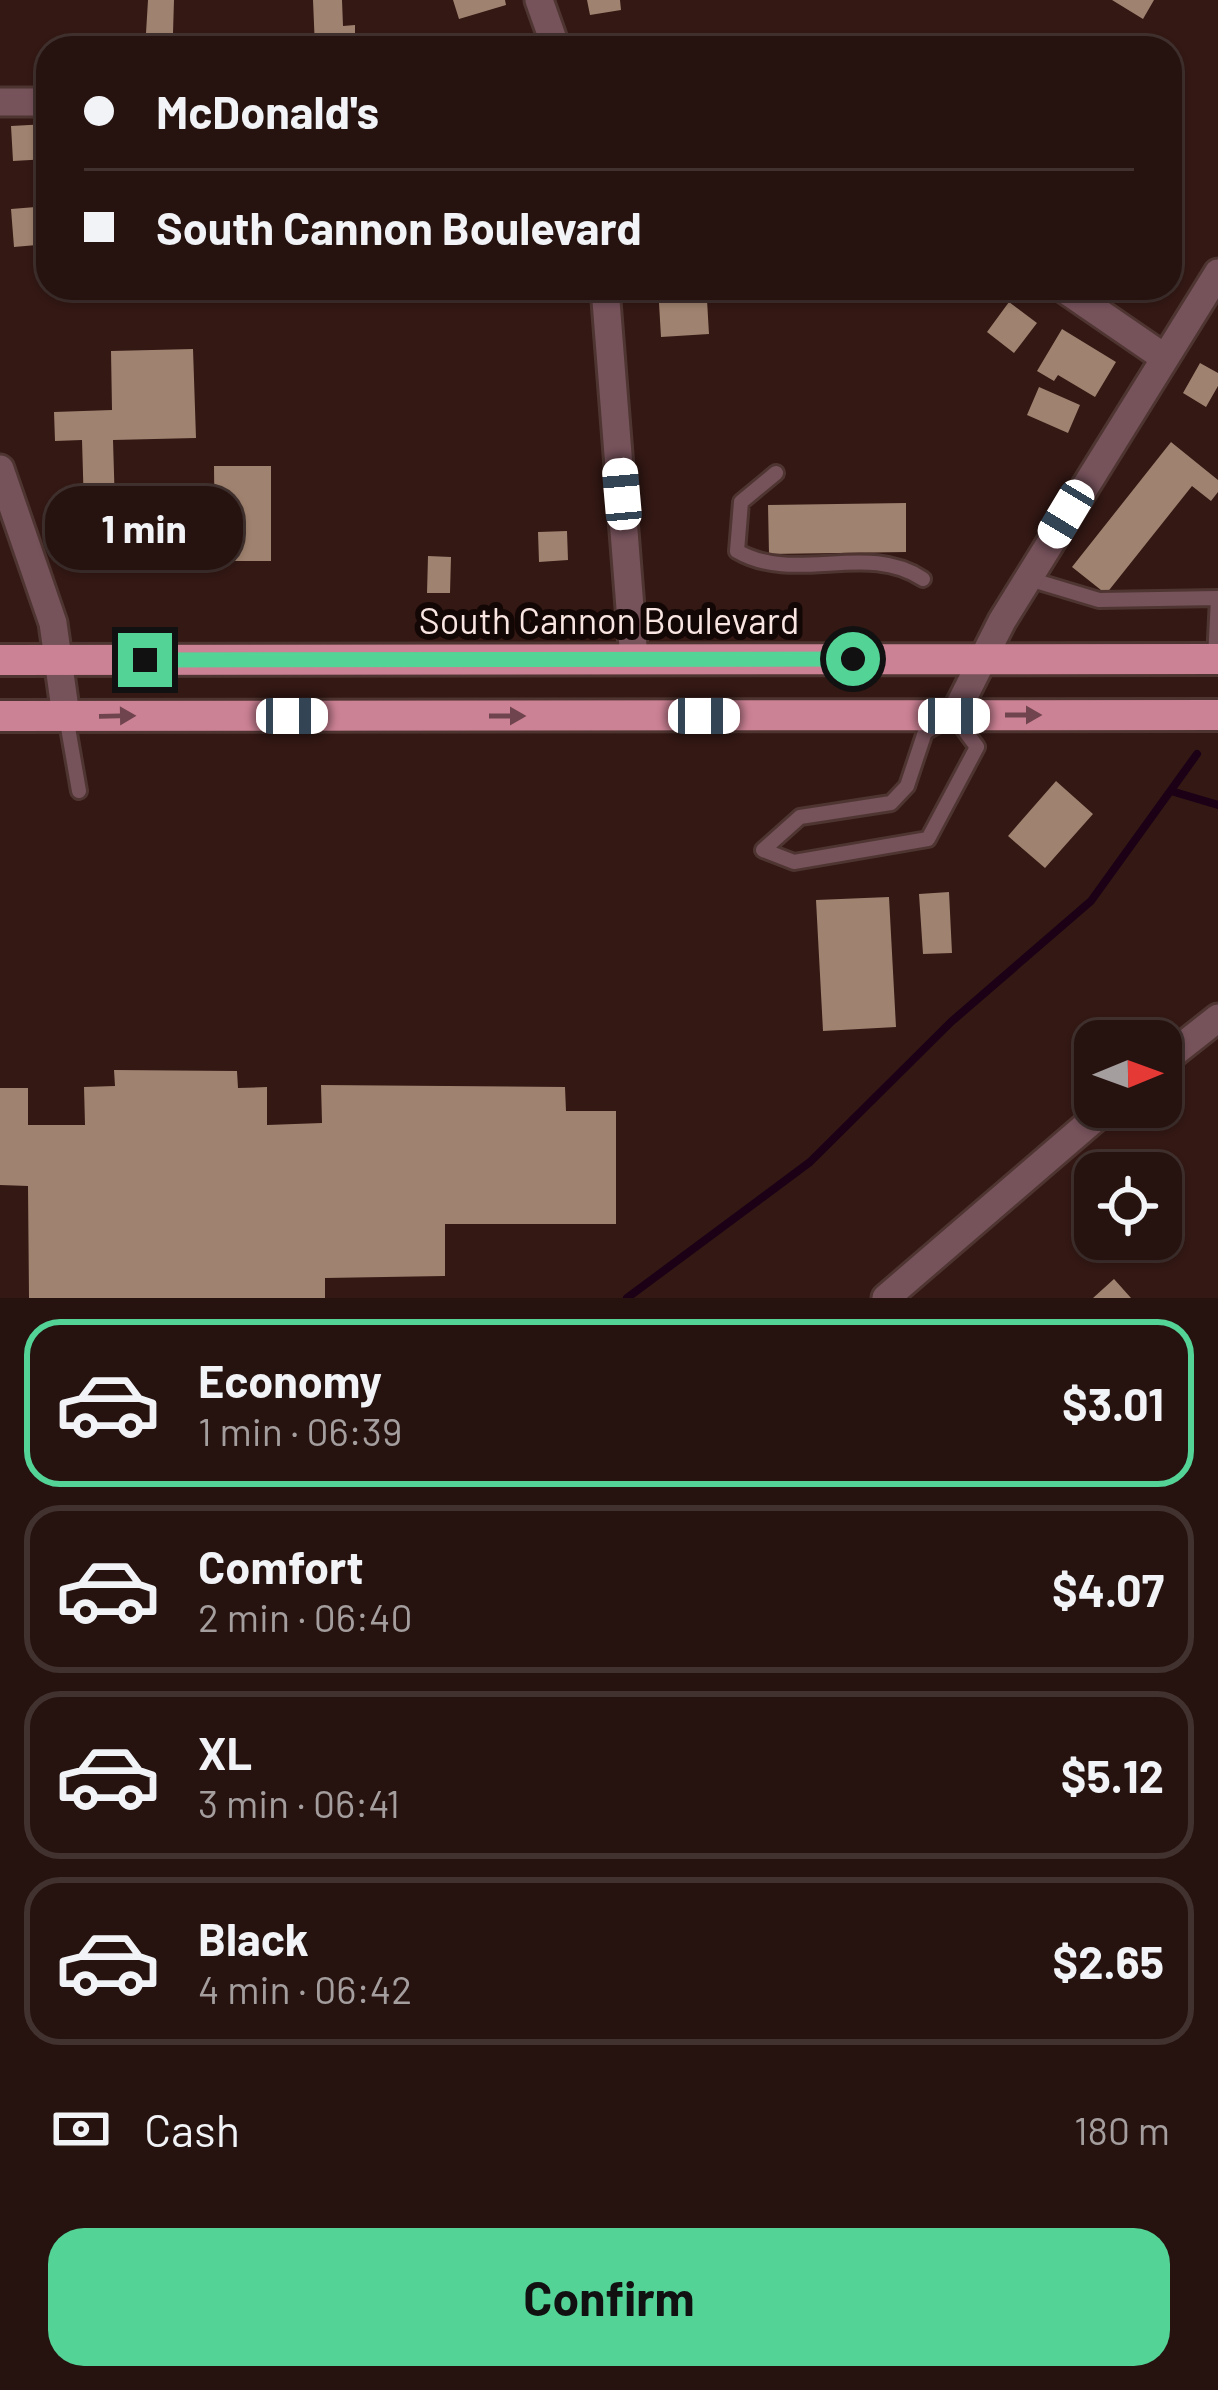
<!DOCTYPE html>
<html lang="en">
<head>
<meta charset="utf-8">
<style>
  body { margin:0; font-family:Barlow,sans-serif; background:#32201d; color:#f1f3f6; height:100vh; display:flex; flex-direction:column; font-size:45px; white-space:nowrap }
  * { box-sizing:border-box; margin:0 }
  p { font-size:39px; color:#a49e9e }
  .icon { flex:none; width:66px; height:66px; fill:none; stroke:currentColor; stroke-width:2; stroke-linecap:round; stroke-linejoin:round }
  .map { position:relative; height:1298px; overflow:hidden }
  .drawer { display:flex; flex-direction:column; background:#26120f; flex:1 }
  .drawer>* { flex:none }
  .hud { position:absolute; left:36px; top:36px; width:1146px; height:264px; border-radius:36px; box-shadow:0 3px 9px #0004,0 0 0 3px #42322f; display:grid; align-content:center; height:264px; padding:0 48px; background:#26120f }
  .needle { width:78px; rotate:89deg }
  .fabs { position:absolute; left:1074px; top:1020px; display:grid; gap:24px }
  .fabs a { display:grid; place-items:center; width:108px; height:108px; border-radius:24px; background:#26120f; box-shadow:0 3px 9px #0004,0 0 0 3px #42322f; font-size:60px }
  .end { position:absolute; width:54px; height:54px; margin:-27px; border:15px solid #53d396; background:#111; box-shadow:0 0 0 6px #111 }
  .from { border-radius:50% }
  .bubble { position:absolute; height:84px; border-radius:36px; background:#26120f; box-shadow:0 3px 9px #0004,0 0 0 3px #42322f; font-size:39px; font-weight:700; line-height:84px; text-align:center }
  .car { position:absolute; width:36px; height:72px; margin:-36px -18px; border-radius:15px; box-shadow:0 0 9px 3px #0007; background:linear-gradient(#fff 24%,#345 0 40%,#fff 0 76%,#345 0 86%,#fff 0) }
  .hud b { display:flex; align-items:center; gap:42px; height:114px; font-size:45px }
  .hud b+b { border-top:3px solid #42322f }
  .hud i { width:30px; height:30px; background:#f1f3f6 }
  ul { padding:21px 0 0; list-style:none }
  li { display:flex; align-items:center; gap:36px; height:168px; margin:0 24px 18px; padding:0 24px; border:6px solid #42322f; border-radius:36px }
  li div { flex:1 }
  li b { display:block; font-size:45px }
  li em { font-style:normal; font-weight:700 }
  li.selected { border-color:#53d396 }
  li>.icon { width:108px; height:108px; stroke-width:1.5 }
  .pay { display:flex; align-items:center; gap:30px; height:132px; padding:0 48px; font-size:45px }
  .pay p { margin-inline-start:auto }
  .action { display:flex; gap:24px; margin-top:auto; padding:24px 48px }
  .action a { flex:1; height:138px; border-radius:36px; background:#53d396; color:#111; font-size:48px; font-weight:700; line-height:138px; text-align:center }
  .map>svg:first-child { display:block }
</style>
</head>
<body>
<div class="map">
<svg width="1218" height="1298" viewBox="0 0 1218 1298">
  <rect width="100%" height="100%" fill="#331814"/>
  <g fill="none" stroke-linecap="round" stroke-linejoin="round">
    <path stroke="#1b0016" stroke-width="8" d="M1171,791L1218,805
      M627,1298L810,1162L951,1022L1091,901L1197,754"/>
  </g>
  <path fill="#9f826f" d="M148,0H174L173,33H146Z
    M313,0H342L343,26L355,25V48H315Z
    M453,0H505L506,5L459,19Z
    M587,0H620L621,10L590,15Z
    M1112,0H1154L1143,19Z
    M48,124V159L13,161L11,126Z
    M48,206V244L14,247L11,209Z
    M892,288H924L914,303Z
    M707,300L709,334L661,337L659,303Z
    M1009,302L1037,323L1014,353L987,332Z
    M1062,329L1116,362L1095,397L1058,375L1054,381L1037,371Z
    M193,349L196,438L113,440L115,507L84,508L82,440L55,441L54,412L112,410L111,351Z
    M1200,363L1218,373V386L1206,407L1183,393Z
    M1039,387L1080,405L1068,433L1027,415Z
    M1171,442L1218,480V492L1211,501L1192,486L1106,594L1072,567Z
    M214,466H271V561H215Z
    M906,503V552L769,554L768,505Z
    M567,531L568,560L539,562L538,532Z
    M428,556L451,557L450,593H427Z
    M1056,781L1093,814L1045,868L1008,836Z
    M949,892L952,953L923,954L919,894Z
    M889,897L896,1027L823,1031L816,900Z
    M114,1070L237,1071L238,1088L267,1087V1125L322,1123L321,1085L565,1087L566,1111H616V1224H445V1276L325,1278V1298H29L28,1186L0,1185V1088H28V1125H85L84,1087L115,1086Z
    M1114,1279L1131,1298H1093Z"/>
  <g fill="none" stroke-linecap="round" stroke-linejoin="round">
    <g stroke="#4f3531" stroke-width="20">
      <path id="service" d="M776,473L741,502L737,551C795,585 867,541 923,579
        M1029,579L1099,600L1218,598
        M1215,659L1218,598
        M66,716L79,791
        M954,716L977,747L928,839L794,862L763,850L800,817L891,803L907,786L925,732Z"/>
    </g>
    <g stroke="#4f3531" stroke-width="33">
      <path id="minor" d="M539,0L556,48
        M0,102H48
        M605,288L634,659
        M1063,288L1162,356
        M0,469L53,623L66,716
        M954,716L1002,621L1218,273
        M1161,1063L1218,1018
        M886,1298L1108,1107"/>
    </g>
    <g stroke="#4f3531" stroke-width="36">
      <path id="primary" d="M0,660L1218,659
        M0,716L1218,715"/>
    </g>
    <use href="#service" stroke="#76525b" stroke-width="14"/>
    <use href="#minor" stroke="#76525b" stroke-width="27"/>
    <use href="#primary" stroke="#cc8295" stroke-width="30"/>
  </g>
  <defs><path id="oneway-solid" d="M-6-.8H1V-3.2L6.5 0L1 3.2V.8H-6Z" transform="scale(3)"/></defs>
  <g fill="#70444e">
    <use href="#oneway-solid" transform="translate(1023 715)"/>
    <use href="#oneway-solid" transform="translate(117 716) rotate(-1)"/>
    <use href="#oneway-solid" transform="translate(507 716)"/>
  </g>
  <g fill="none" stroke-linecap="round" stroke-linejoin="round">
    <path stroke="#53d396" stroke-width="15" d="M145,660L853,659"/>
  </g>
  <g text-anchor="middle" stroke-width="12" stroke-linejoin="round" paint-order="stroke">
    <g font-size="36" fill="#f9e5e2" stroke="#130706">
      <text x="609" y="634">South Cannon Boulevard</text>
    </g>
  </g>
</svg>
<div class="fabs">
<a><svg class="needle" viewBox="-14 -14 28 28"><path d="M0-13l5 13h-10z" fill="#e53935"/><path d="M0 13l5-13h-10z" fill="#a49e9e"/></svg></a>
<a><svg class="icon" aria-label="locate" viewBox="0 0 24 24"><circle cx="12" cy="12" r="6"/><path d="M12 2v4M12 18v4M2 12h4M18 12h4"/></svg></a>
</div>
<i class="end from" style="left:853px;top:659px"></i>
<i class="end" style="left:145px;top:660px"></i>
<div class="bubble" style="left:45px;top:486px;width:198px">1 min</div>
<i class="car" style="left:622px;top:494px;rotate:355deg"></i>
<i class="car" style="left:1066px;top:514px;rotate:211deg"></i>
<i class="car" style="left:292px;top:716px;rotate:90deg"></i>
<i class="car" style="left:704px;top:716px;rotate:90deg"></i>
<i class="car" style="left:954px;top:716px;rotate:90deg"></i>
<div class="hud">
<b><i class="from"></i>McDonald's</b>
<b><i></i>South Cannon Boulevard</b>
</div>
</div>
<section class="drawer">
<ul>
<li class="selected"><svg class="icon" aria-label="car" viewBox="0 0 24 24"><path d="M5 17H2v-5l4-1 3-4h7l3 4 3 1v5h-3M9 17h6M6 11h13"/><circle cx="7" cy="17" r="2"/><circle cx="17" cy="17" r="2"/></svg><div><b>Economy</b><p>1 min · 06:39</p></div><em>$3.01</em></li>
<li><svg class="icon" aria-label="car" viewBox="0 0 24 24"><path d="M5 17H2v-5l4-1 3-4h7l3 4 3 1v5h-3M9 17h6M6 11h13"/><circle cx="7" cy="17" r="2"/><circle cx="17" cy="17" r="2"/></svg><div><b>Comfort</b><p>2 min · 06:40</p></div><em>$4.07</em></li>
<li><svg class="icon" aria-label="car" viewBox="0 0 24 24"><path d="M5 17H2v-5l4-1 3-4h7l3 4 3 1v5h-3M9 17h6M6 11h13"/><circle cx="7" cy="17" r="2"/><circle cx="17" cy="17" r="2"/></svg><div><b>XL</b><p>3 min · 06:41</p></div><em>$5.12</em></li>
<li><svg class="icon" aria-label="car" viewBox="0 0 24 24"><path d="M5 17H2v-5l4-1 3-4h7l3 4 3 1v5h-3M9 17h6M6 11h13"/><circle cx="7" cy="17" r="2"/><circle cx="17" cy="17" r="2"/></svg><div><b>Black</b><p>4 min · 06:42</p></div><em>$2.65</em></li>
</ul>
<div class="pay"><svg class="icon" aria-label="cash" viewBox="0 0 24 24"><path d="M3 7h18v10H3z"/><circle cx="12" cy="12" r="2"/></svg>Cash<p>180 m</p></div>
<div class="action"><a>Confirm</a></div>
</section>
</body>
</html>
